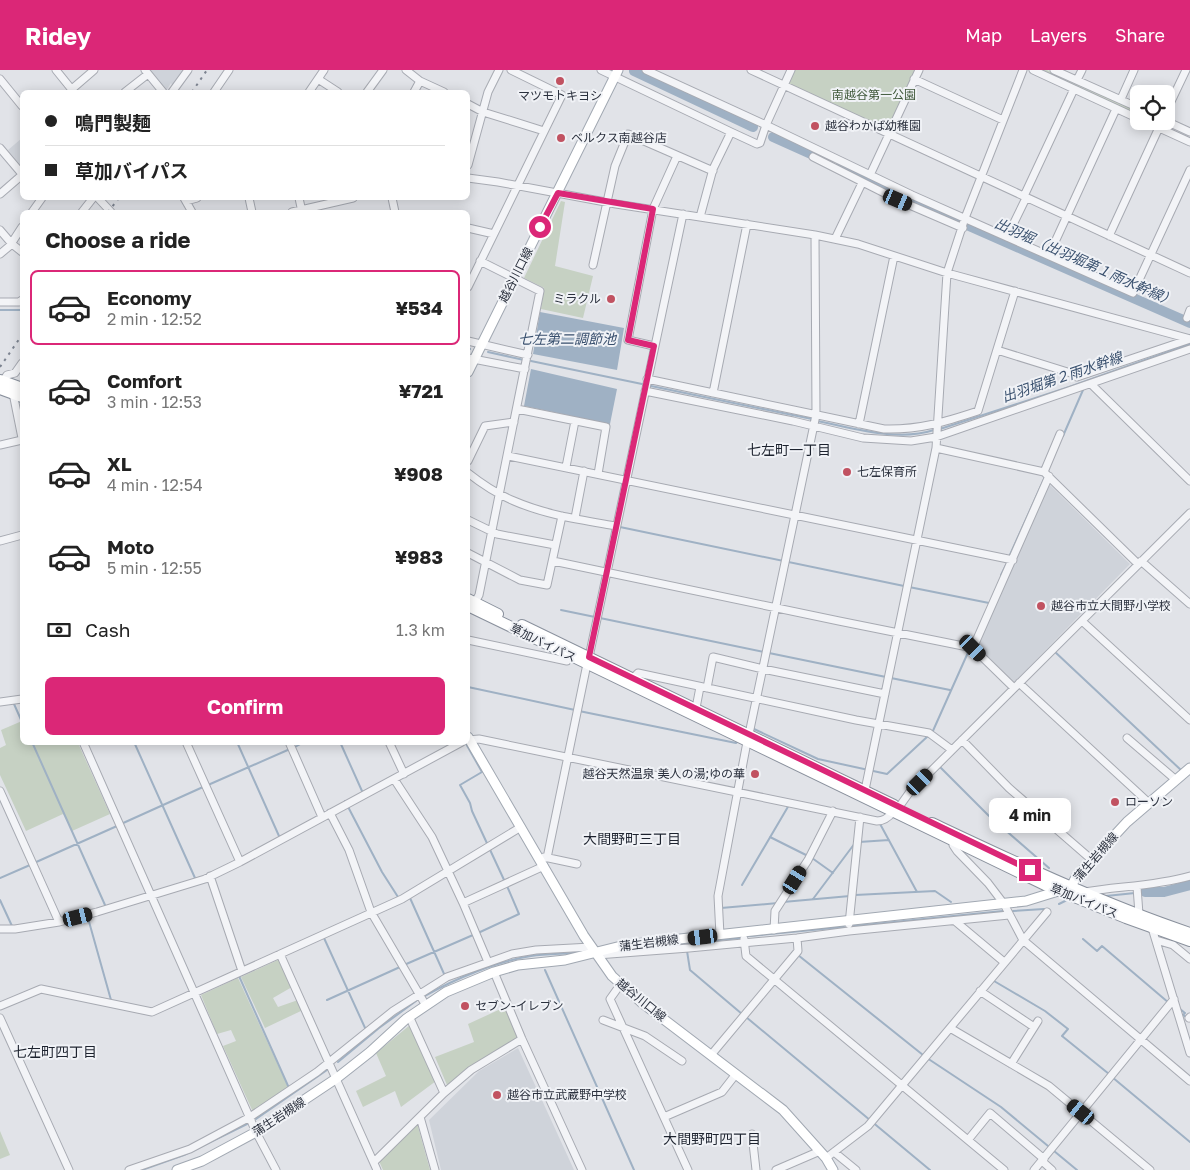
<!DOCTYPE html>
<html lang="en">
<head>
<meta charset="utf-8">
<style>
  body { margin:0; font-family:"Golos Text","Noto Sans JP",sans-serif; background:#f2f2f2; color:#222; height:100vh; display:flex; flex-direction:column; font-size:19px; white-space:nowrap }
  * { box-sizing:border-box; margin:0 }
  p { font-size:16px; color:#767676 }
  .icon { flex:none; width:28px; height:28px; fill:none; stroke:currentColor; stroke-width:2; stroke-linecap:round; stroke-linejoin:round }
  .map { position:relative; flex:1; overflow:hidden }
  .panel { position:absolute; left:20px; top:140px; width:450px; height:535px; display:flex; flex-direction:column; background:#fff; border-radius:8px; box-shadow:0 2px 12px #0003 }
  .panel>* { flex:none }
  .banner { position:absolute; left:20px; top:20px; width:450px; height:110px; border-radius:8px; box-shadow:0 2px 12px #0003; display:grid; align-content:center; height:110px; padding:0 25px; background:#fff }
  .buttons { position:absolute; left:1130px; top:15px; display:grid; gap:10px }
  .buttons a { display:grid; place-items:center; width:45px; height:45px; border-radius:8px; background:#fff; box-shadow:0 2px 12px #0003; font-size:25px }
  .end { position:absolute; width:22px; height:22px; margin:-11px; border:6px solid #db2777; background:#fff; box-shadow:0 0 0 2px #fff }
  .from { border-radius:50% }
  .bubble { position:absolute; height:35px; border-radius:8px; background:#fff; box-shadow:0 2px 12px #0003; font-size:16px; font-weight:700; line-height:35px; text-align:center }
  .car { position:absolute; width:15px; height:30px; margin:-15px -8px; border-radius:6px; box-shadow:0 0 4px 1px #0007; background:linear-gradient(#222 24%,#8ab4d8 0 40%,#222 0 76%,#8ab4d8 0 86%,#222 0) }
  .banner b { display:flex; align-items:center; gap:18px; height:48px; font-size:19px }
  .banner b+b { border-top:1px solid #e0e0e0 }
  .banner i { width:12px; height:12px; background:#222 }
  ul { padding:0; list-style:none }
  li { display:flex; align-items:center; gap:15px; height:75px; margin:0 10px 8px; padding:0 15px; border:2px solid transparent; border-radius:8px }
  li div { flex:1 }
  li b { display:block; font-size:19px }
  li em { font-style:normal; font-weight:700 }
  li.active { border-color:#db2777 }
  li>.icon { width:45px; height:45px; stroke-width:1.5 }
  h2 { padding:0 25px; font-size:22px; line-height:60px }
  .pay { display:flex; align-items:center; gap:12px; height:55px; padding:0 25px; font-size:19px }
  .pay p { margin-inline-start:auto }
  .button { display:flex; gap:10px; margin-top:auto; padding:10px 25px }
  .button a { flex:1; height:58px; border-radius:8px; background:#db2777; color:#fff; font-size:20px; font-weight:700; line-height:58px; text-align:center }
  header { display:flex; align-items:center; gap:30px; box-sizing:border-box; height:70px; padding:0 25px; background:#db2777; color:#fff }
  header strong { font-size:24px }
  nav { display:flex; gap:28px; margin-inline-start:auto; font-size:18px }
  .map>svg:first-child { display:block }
</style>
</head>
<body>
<header>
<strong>Ridey</strong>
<nav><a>Map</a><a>Layers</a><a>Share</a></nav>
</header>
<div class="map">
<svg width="1190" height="1100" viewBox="0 0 1190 1100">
  <rect width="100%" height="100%" fill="#e1e3e8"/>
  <path fill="#cfd3da" d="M148,0H185L175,14L172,15L171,13L166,21Z
    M22,68V97L8,80Z
    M1049,414L1130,494L1013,613L975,577Z
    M518,978L574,1100H441L429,1050L479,1001Z"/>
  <path fill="#c6d1c3" d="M794,0H915L888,60L787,15Z
    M1039,0H1047L1139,42V46Z
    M561,131L565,132L555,196L593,206L583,248L541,239L544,218L524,208Z
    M22,651V672L78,673L110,744L72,761L63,744L26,761L0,705V678L6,675L1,660Z
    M280,889L292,917L273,928L278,937L298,930L303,940L265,958L241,907Z
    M238,908L289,1019L253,1042L223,976L236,971L231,960L217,964L201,925Z
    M505,937L519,969L452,1014L447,1015L435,987L474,972L468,954Z
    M410,955L436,1011L401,1037L395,1021L363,1037L356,1021L386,1006L376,983Z
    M417,1053L430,1100H383L379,1091Z
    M0,1061L10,1085L0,1089Z"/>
  <path fill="#9fb1c4" d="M540,242L624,258L617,300L533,284Z
    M531,299L617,319L610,354L524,336Z"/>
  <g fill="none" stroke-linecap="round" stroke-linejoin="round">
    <path stroke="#9fb1c4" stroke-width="2" d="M0,240H22
      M468,278L470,279
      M488,282L524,290
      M531,291L642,314
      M651,316L812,349
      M817,351C854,358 897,372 934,360
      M940,359L1069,317L1190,274
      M1063,366L1083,320
      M620,457L904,516
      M1009,487L1045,407
      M1001,505L1008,491
      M909,517L989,533
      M561,540L595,547
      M600,548L764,582
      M1054,581L1182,701
      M769,583L886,607
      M891,608L950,620
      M468,617L575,640
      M14,634L22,652
      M579,641L736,673L738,671
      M752,661L754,659L818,689L887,704L928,666
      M932,663L970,578
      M32,672L105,835
      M134,672L195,808
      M237,672L279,766
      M340,672L362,721
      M465,672L482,702L460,715L470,733L472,741L505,812
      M295,677L304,672
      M939,696L988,745L1049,798
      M208,715L290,679
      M345,731L382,802L398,827
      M879,752L917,822
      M121,754L203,717
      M770,767L808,786
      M859,772L889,770
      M812,788L833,803
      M34,793L117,756
      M0,808L30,795
      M742,815L789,735
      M1143,822H1145
      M855,825L935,821L951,832
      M1106,826L1135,823
      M410,828L445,906
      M813,829L855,773
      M0,830L12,856
      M783,832L850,826
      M1059,834L1067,830
      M721,838L778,833
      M86,841L111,930
      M1013,841L1044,839
      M854,856L1003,841
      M478,863L519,844L507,816
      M750,866L844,857
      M324,868L366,960
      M1083,869L1097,881L1102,876L1169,933
      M693,873L740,868
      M687,881L690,900L742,944
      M798,885L923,985
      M404,895L473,865
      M545,900L634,1100
      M239,906L289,1018
      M994,911L1045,941L1068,959L1062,966L1109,1004
      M425,926C454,909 498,891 531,886C545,884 560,884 574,883
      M327,930L400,897
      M1180,939L1185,943L1183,945L1186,947
      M746,947L930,1100
      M927,988L1001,1037L1077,1100
      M338,992L379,958L416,931
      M1112,1007L1190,1072
      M256,1049L327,1000
      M142,1100L184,1085L247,1054"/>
    <path stroke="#9fb1c4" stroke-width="10" d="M634,1L753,57
      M773,67L822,89
      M840,97L959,152
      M969,156L1190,253
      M1145,822H1164L1190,815"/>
    <g stroke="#a7aab2" stroke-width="9">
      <path id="minor" d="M56,0L73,21
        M145,0L163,22
        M406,0L420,11L444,22
        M601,0L731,62L713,99L700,147
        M646,0L766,55L912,125L1133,223L1190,100
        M751,0L1190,203
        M1033,0L1139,49
        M1054,0L1139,38
        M0,9L22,36
        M318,9L338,22
        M914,9L1003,50
        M1077,10L1082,0
        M72,19L94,0
        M125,22L148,4
        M172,22L188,0
        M214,22L229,0
        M309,22L324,0
        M367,22L383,0
        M414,22L420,11
        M1121,29L1134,0
        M468,34L483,42L544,61
        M1166,42L1186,0
        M1144,51L1190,72
        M1166,51L1190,62
        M731,62L757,74L760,73L766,55L791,0
        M0,78L22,104
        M813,87L898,130L963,158
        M468,95L488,22L499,0
        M870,105L919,0
        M468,108L498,112L616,134L815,165L858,174L947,203L1190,269
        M0,124L22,105
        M1024,126L1074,19
        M98,128L111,142
        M184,128L192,142
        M249,128L252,142
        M299,128L302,142
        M392,128L395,142
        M186,131L197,128
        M32,142L42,128
        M82,142L93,128
        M292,142L353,128
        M468,158L494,164
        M0,160L12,174L22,182
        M1109,166L1162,51
        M1007,167L1026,128
        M835,169L862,113
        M11,174L22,157
        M0,184L12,174
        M1049,185L1116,39
        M593,195L615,96L628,64L713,101
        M468,217L562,25L511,0
        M0,232H19L22,230
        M1187,248L1190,240
        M468,271L528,285
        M654,276L628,270L653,139L677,86
        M997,280L1074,304L1077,307L1190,269
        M468,288L525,299
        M647,309L884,359C919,360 945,352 978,341L1015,221
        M3,311L7,305L15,303L22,293
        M1091,314L1190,411
        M645,321L793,351L863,368L911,371L936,367L1190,279
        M13,323L22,368
        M713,323L747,154
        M517,339L606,357L598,404
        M859,354L894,186
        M0,375L22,370
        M936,378L1044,402L1138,494
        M508,386L1013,490
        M468,391L485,356L514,352
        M566,397L575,351
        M1044,402L1060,364
        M468,403C482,414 497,424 514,431C546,445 582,450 616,456
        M575,448L584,401
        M468,450L497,464L555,475
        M0,471L22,465
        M468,483L520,510L547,515L562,446
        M553,491L839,551L973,578L1014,618
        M1141,491L1190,534
        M475,532L479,525L540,221L480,191
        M1082,551L1190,650
        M468,570L567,591L569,586
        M973,578L1049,406
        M589,587L683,144
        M633,608L638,603L856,650L929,663L952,680
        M1019,613L1149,733
        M707,618L713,587L763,599L885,624
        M0,632L22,629
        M696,638L700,617
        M749,664L816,345L815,165
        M1127,668L1176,710
        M468,670L479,669L877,751C883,751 889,747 893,742
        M962,670L1009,718L1092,790
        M83,672L256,1062L276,1100
        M186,672L240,792
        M289,672L322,747
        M389,672L404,704
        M394,709L432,767L463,833L488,892
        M865,720L936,378L947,203L965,148L1023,0
        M0,721L59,852
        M899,737L909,723L1190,443
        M330,743L349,780L371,842L425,934
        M954,771L953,775L957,781L988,813L1004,834L1023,870L1190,1011
        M544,787L577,794
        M547,788L587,594
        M210,806L242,901
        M1137,817L1139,844
        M1084,822C1120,816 1155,816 1190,806
        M463,833L544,796
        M955,851L1004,892
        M849,854L860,747
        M1152,858L1190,983
        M0,859H15L59,852L97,842L205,809L240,792L462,672
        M774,860L775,841L808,790L833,741
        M720,865L718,826L747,672
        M744,869L746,886L1004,1100
        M1156,870L1173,875L1190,889
        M280,884L377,1100
        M597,885L689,878L797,868L849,861L1009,845
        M494,902L522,969L582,1100
        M620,915L610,929L688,1100
        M980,921L1034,957
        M0,936L41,919L152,942L402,829L521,757
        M409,946L444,1023
        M0,948L69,1100
        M1189,948L1190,947
        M603,950L645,966L682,991
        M950,958L1049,1016L1150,1100
        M711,985L798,881L797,868
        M1011,994L1038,951
        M420,1047L435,1100
        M664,1047L722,1022L736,1004
        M752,1064L756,1100
        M968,1070L990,1043L1044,1089
        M834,1082L856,1100
        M826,1088L868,1056L1047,842
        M1042,1091L1052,1100
        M374,1092L444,1023L471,1000L522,969
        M129,1100L190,1079L250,1047L317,1002L393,941L447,907L512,884L536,880L591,877
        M776,1100L820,1081
        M1034,1100L1174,929"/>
    </g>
    <g stroke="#a1a8b2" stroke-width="11">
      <path id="major" d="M468,302L618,0
        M468,667L584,866L612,906L641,932L783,1040L826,1088L833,1100
        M177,1100L202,1091L256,1062L337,1008L370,982L406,949L446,922L494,902L518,895L565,890L625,875L1026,831L1071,817L1076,807L1127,752L1190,698"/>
    </g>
    <g stroke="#8a919d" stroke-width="12">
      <path id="highway" d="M0,310L22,318
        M0,319L22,327
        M468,529L498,544
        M468,536L1045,815L1126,848L1190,871
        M522,555L894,735
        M932,753C1017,793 1101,833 1190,863"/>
    </g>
    <use href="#minor" stroke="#f3f4f7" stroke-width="7"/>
    <use href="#major" stroke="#fff" stroke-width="9"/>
    <use href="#highway" stroke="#fff" stroke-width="10"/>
    <path stroke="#7c8390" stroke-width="2" stroke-dasharray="2.5 5" stroke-linecap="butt" d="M192,22L207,0
      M108,142L119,128
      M0,297L22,265"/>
  </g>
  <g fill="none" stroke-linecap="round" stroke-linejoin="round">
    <path stroke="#db2777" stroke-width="6" d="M540,157L558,123L653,139L628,270L654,276L589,587L1030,800"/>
  </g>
  <g fill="#c15261" stroke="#f0f2f6" stroke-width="2">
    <circle cx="560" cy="11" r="5"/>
    <circle cx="815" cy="56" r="5"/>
    <circle cx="561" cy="68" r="5"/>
    <circle cx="611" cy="229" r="5"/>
    <circle cx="847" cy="402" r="5"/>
    <circle cx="1041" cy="536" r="5"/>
    <circle cx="755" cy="704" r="5"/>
    <circle cx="1115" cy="732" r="5"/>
    <circle cx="465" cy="936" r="5"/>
    <circle cx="497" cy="1025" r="5"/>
  </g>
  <g text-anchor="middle" stroke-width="4" stroke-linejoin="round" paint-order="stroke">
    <g font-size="12" fill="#3f583a" stroke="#f0f2f6">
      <text x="874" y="29">南越谷第一公園</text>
    </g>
    <g font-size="12" fill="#2b313e" stroke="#f0f2f6" text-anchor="start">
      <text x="560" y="30" text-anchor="middle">マツモトキヨシ</text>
      <text x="825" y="60">越谷わかば幼稚園</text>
      <text x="571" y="72">ベルクス南越谷店</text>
      <text x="601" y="233" text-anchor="end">ミラクル</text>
      <text x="857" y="406">七左保育所</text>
      <text x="1051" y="540">越谷市立大間野小学校</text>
      <text x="745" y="708" text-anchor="end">越谷天然温泉 美人の湯;ゆの華</text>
      <text x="1125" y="736">ローソン</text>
      <text x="475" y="940">セブン-イレブン</text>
      <text x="507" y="1029">越谷市立武蔵野中学校</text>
    </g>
    <g font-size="12" fill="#2b313e" stroke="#f0f2f6">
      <text transform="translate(516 205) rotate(-63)" y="4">越谷川口線</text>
      <text transform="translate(543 573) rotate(26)" y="4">草加バイパス</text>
      <text transform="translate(1096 787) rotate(-49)" y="4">蒲生岩槻線</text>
      <text transform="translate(1084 831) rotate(22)" y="4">草加バイパス</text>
      <text transform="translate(649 873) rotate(-7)" y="4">蒲生岩槻線</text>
      <text transform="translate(641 930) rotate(39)" y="4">越谷川口線</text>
      <text transform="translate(279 1047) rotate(-33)" y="4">蒲生岩槻線</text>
    </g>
    <g font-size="14" font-style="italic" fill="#39506e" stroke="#f0f2f6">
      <text transform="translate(1085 192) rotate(24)" y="5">出羽堀（出羽堀第１雨水幹線）</text>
      <text x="567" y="274">七左第二調節池</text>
      <text transform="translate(1062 307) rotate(-19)" y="5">出羽堀第２雨水幹線</text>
    </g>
    <g font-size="14" fill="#1d232f" stroke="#f0f2f6">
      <text x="789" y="385">七左町一丁目</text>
      <text x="632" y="774">大間野町三丁目</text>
      <text x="55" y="987">七左町四丁目</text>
      <text x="712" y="1074">大間野町四丁目</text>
    </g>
  </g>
</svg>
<div class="buttons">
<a><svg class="icon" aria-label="locate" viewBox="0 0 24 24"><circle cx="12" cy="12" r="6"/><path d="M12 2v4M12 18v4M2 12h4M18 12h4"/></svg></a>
</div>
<i class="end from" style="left:540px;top:157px"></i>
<i class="end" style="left:1030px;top:800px"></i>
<div class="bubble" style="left:989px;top:728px;width:82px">4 min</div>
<i class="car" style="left:898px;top:130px;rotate:113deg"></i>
<i class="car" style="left:973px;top:578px;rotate:135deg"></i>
<i class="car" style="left:920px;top:712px;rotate:45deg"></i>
<i class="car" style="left:795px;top:810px;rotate:32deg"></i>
<i class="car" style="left:78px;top:847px;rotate:76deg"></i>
<i class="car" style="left:703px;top:867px;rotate:263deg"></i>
<i class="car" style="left:1081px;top:1042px;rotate:309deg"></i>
<div class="banner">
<b><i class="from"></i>鳴門製麺</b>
<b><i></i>草加バイパス</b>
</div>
<section class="panel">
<h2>Choose a ride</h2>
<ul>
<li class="active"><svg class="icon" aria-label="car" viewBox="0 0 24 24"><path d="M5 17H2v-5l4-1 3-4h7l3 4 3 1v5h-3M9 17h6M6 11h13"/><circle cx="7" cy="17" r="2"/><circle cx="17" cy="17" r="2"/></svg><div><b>Economy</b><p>2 min · 12:52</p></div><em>¥534</em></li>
<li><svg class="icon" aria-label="car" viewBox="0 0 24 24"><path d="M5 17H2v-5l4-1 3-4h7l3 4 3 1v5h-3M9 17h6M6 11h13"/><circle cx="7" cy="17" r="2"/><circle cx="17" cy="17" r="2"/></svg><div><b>Comfort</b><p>3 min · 12:53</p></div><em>¥721</em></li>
<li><svg class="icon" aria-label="car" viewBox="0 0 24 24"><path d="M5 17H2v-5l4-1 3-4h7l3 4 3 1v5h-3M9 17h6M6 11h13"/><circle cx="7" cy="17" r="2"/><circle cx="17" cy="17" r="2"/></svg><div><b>XL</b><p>4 min · 12:54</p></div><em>¥908</em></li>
<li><svg class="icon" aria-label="car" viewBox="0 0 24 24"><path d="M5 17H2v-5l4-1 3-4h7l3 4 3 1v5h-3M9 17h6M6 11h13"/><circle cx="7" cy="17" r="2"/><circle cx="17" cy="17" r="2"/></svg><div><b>Moto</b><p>5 min · 12:55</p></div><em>¥983</em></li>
</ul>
<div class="pay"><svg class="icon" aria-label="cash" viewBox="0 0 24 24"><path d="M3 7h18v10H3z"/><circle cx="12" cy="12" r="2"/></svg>Cash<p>1.3 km</p></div>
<div class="button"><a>Confirm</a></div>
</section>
</div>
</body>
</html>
